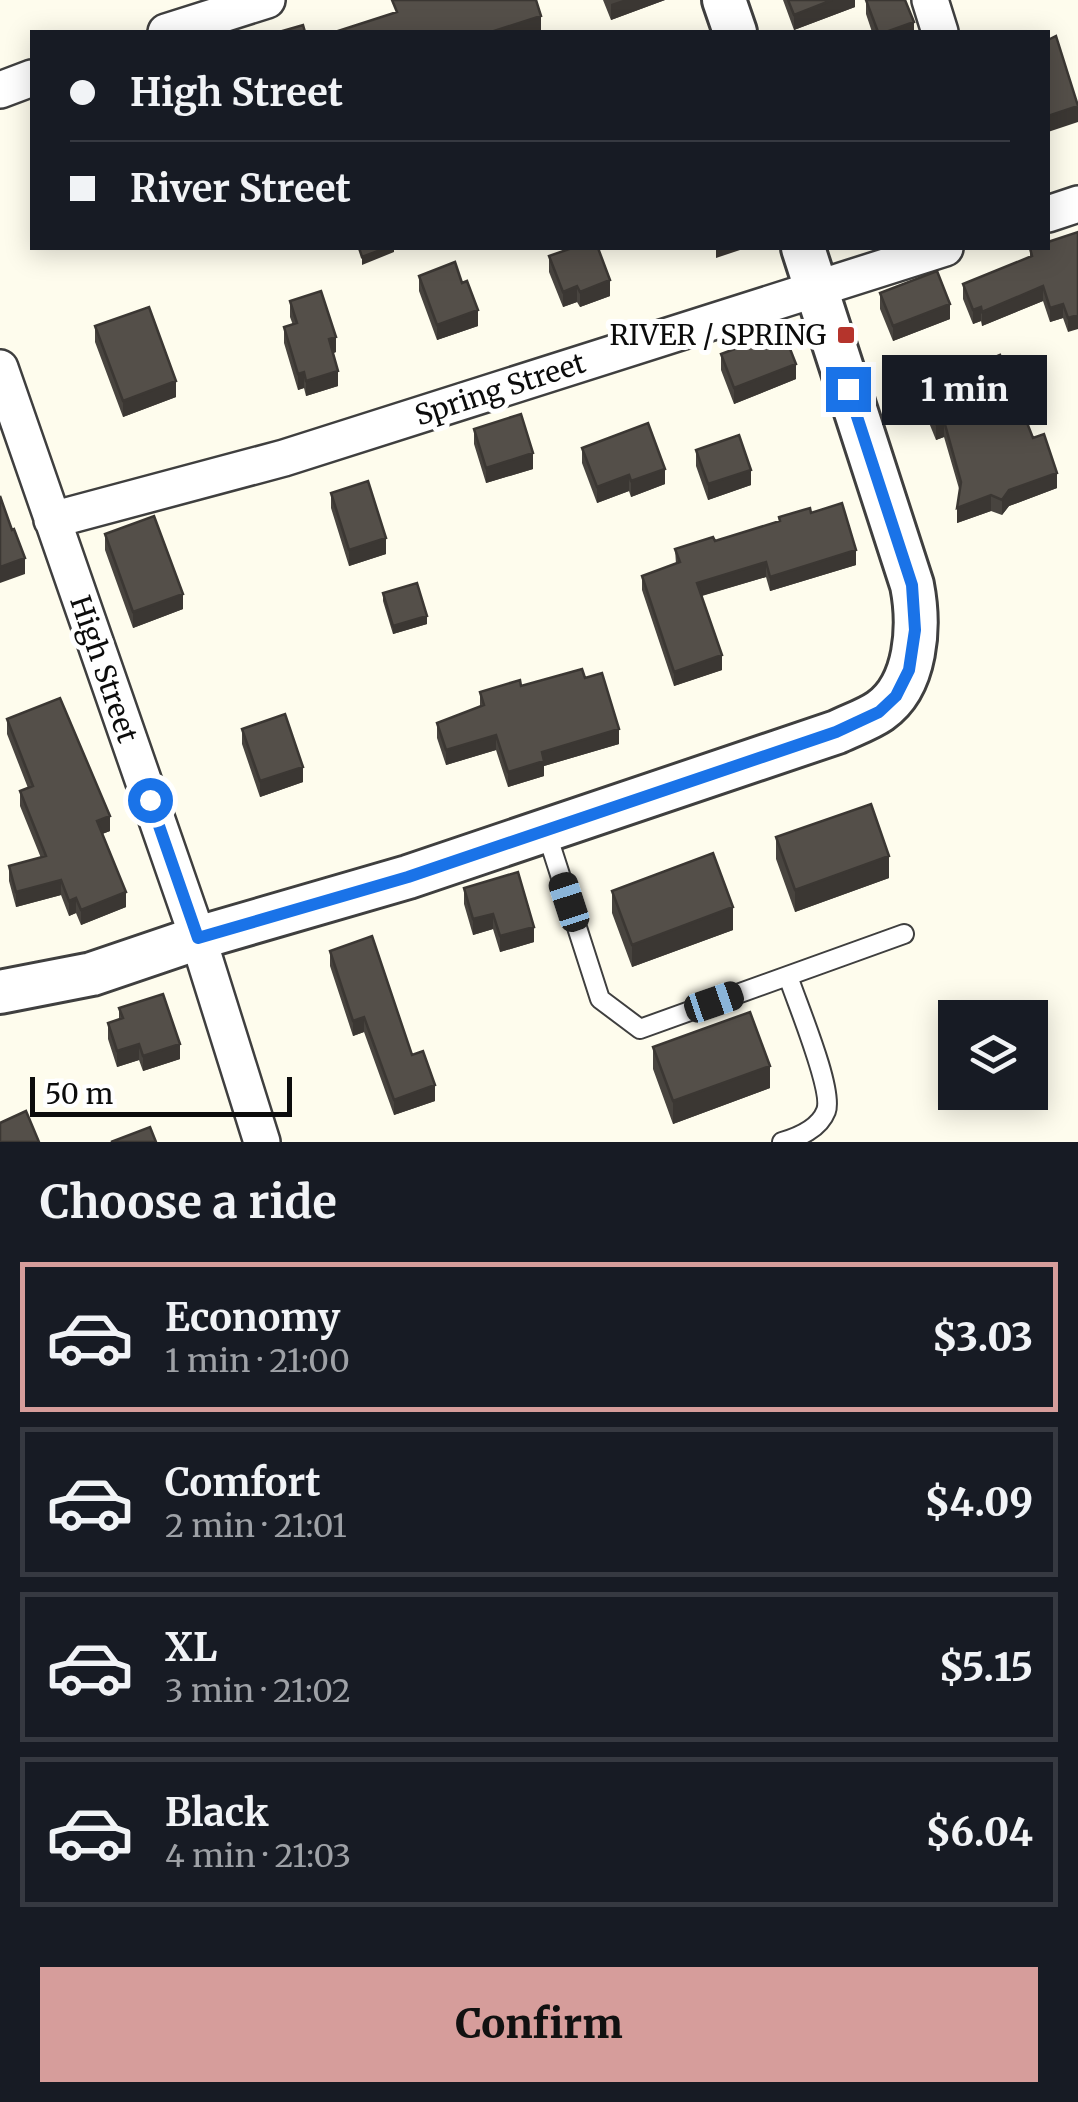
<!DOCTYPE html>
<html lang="en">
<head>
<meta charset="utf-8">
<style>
  body { margin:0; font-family:Merriweather,serif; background:#20242c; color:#f1f3f6; height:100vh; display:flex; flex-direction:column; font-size:38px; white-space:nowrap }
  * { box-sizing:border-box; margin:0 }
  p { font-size:32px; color:#9ea1a6 }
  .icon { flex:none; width:55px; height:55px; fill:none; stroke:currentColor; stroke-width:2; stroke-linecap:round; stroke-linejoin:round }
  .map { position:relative; height:1142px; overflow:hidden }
  .details { display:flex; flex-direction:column; background:#171b24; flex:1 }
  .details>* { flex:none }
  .hud { position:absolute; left:30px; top:30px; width:1020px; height:220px; border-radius:0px; box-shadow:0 5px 25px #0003; display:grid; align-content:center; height:220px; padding:0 40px; background:#171b24 }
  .buttons { position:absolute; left:938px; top:1000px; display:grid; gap:20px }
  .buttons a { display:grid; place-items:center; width:110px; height:110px; border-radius:0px; background:#171b24; box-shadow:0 5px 25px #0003; font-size:50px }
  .scale { position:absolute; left:30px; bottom:25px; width:262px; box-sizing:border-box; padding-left:10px; border:5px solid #0c0c0c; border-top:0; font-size:28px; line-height:35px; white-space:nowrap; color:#0c0c0c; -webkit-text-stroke:8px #fff; paint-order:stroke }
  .end { position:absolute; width:45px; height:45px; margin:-22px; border:12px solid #1a73e8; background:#fff; box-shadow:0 0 0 5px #fff }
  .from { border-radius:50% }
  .bubble { position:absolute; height:70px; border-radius:0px; background:#171b24; box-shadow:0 5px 25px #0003; font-size:32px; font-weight:800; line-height:70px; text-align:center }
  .car { position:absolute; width:30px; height:60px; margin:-30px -15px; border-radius:12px; box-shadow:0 0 8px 2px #0007; background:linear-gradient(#222 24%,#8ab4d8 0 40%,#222 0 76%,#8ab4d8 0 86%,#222 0) }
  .hud b { display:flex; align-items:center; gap:35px; height:95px; font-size:38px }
  .hud b+b { border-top:2px solid #363941 }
  .hud i { width:25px; height:25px; background:#f1f3f6 }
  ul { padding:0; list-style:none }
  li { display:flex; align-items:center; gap:30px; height:150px; margin:0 20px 15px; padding:0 20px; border:5px solid #363941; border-radius:0px }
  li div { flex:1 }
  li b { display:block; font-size:38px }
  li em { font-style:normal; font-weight:800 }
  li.active { border-color:#d69d9b }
  li>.icon { width:90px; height:90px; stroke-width:1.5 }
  h2 { padding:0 40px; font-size:45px; line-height:120px }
  .cta { display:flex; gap:20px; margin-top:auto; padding:20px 40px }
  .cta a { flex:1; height:115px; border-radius:0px; background:#d69d9b; color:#111; font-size:40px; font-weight:800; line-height:115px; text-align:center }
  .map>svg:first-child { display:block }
</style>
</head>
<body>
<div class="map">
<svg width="1078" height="1142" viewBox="0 0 1078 1142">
  <rect width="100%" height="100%" fill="#fefced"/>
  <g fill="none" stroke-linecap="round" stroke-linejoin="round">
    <g stroke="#3f3f3f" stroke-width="22">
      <path id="service" d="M546,831L600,999L640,1029L904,934
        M782,1142C799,1137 819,1129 826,1111C834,1090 796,1001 788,976"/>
    </g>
    <g stroke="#3f3f3f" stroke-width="40">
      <path id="minor" d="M930,0L940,32
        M166,32L267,0
        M0,90L32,78
        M1048,214L1078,204
        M0,368L198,938L262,1142
        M52,520L284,458L945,248"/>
    </g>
    <g stroke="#3f3f3f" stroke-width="48">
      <path id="tertiary" d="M724,0L735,32
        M0,992L92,974L198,938L408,877L837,732C851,725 867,720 880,711C917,685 920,626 912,585L803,248"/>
    </g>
    <use href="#service" stroke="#fff" stroke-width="18"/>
    <use href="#minor" stroke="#fff" stroke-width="35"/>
    <use href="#tertiary" stroke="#fff" stroke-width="42"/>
  </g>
  <path fill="#48443f" d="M603,0H665L611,20Z
    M783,0H855V7L794,30Z
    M866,0L914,32H872L866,14Z
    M1078,232L1068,332L1063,318L1050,322L1043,301L982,326L981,321L973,324L963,299V284L1030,257V248Z
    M549,256L610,296L580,307L577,302L563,307L549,272Z
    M419,276L478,326L437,340L419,291Z
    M880,293L950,319L893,341L880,309Z
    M290,301L336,352L333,353L338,386L306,396L304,388L298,390L284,343V327L293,325L290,317Z
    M95,326L176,397L123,417L95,342Z
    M721,354L796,379L734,404L721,370Z
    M921,388L1033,438L1057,488L1009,506L1002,515L991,511L957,523L960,492L944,437L936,440L921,403Z
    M474,429L533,469L486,483L474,444Z
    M582,448L665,484L631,497L629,491L597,503L582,463Z
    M696,450L751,485L708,500L696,466Z
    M331,493L386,554L349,566L331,508Z
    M811,513L856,565L770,591L766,577L702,596L722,670L674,686L642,590V576L676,564L675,549L715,541L779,521V517Z
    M105,534L183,609L133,628L105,550Z
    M383,593L427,624L393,634L383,601Z
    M585,678L619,744L544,766V776L508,787L496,750L446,765L437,738V723L480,707V692Z
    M7,719L110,831L102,834L126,907L81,925L76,913L69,916L61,895L16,907L9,881V866L41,858L20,806V791L28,788L7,734Z
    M242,729L303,782L260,797L242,744Z
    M776,837L889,878L795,912L776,859Z
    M464,888L534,942L500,952L493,929L473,935L464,904Z
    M612,891L733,930L632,967L612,913Z
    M330,951L412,1055L435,1101L394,1115L364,1032L353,1036L330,966Z
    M119,1008L180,1059L143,1071L139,1060L117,1067L108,1039V1023L119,1020Z
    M653,1047L770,1088L673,1124L653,1069Z"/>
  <path fill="#3b3733" d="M623,0H665L611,20V4Z
    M832,0H855V7L794,30V15Z
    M541,16V32H491Z
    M914,22V32H886Z
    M1078,106V122L1048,132V116Z
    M386,248H394V252L362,265V257Z
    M716,248H746L716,258Z
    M610,280V296L580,307V292Z
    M577,286V302L563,307V292Z
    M1043,286V301L982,326V312Z
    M950,304V319L893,341V326Z
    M1063,304V318L1050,322V308Z
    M981,307V321L973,324V310Z
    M478,310V326L437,340V325Z
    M1078,315V329L1068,332V318Z
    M336,337V352L329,355V339Z
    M796,364V379L734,404V388Z
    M338,371V386L306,396V381Z
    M304,372V388L298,390V374Z
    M176,381V397L123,417V401Z
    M944,421V437L936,440V424Z
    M533,453V469L486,483V468Z
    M665,469V484L631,497V481Z
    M751,470V485L708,500V484Z
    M1057,473V488L1009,506L1002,515V500L1009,490Z
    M629,475V491L597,503V487Z
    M991,495V511L957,523V508Z
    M386,538V554L349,566V550Z
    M856,550V565L770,591V577Z
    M25,558V574L0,583V567Z
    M766,562V577L697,597V583Z
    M183,594V609L133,628V612Z
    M427,616V624L393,634V626Z
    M722,655V670L674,686V672Z
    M619,729V744L544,766V776L508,787V772L542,752Z
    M496,735V750L446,765V750Z
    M303,767V782L260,797V781Z
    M110,816V831L97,836V821Z
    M889,856V878L795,912V890Z
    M61,880V895L16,907V892Z
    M126,892V907L81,925V910Z
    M76,898V913L69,916V901Z
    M733,907V930L632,967V945Z
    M493,914V929L473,935V919Z
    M534,927V942L500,952V936Z
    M364,1017V1032L353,1036V1021Z
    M139,1044V1060L117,1067V1051Z
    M180,1044V1059L143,1071V1056Z
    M770,1066V1088L673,1124V1101Z
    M435,1085V1101L394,1115V1100Z"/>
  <path fill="#544f49" stroke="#3b3733" stroke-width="2.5" d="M392,0H536L541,16L491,32H335L397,12Z
    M788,0H832L794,15Z
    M866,0H905L914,22L886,32H878Z
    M303,25L305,32H279Z
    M1056,36L1078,106L1048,116V40Z
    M1078,232V315L1068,318L1063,304L1050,308L1043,286L982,312L981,307L973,310L963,284L1032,256L1030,248H1048V242Z
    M359,248H386L362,257Z
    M572,248H598L610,280L580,292L577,286L563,292L549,256Z
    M455,262L462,283L467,281L478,310L437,325L419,276Z
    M937,271L950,304L893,326L880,293Z
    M321,291L336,337L329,339L338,371L306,381L304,372L298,374L284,327L297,323L290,301Z
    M149,307L176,381L123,401L95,326Z
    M783,331L796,364L734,388L721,354Z
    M1000,355L1033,438L1044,434L1057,473L1009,490L1002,500L991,495L957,508L961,482L944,421L936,424L921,388Z
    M521,414L533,453L486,468L474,429Z
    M648,423L665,469L631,481L629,475L597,487L582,448Z
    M739,435L751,470L708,484L696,450Z
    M368,481L386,538L349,550L331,493Z
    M0,496L12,530L14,529L25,558L0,567Z
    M842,503L856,550L770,577L766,562L697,583L722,655L674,672L642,576L680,562L675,549L713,537L715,541L780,521L779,517L810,508L811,513Z
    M154,516L183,594L133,612L105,534Z
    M417,583L427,616L393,626L383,593Z
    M582,669L585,678L602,673L619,729L542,752L544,761L508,772L496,735L446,750L437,723L484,705L480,692L520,680L521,686Z
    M60,698L110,816L97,821L126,892L81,910L76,898L69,901L61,880L16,892L9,866L46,856L20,791L33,786L7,719Z
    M285,714L303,767L260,781L242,729Z
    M871,804L889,856L795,890L776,837Z
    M713,853L733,907L632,945L612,891Z
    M518,872L534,927L500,936L493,914L473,919L464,888Z
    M372,936L412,1055L423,1051L435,1085L394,1100L364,1017L353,1021L330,951Z
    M163,994L180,1044L143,1056L139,1044L117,1051L108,1023L123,1018L119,1008Z
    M750,1012L770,1066L673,1101L653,1047Z
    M26,1111L39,1142H0V1123Z
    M150,1127L156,1142H111Z"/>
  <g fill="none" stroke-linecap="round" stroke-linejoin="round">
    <path stroke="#1a73e8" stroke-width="12" d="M150,800L198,938L408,877L836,732L879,712L896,696L909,670L915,630L912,585L848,389"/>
  </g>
  <rect fill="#b5342c" stroke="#fff" stroke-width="4" x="836" y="325" width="20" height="20" rx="5"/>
  <g text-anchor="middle" stroke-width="10" stroke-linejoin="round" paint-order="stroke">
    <g font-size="28" fill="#0c0c0c" stroke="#fff" text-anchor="end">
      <text x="826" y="345">RIVER / SPRING</text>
    </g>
    <g font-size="28" fill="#0c0c0c" stroke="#fff">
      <text transform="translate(500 389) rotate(-18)" y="10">Spring Street</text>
      <text transform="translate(104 669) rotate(71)" y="10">High Street</text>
    </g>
  </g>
</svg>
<div class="buttons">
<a><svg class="icon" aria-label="layers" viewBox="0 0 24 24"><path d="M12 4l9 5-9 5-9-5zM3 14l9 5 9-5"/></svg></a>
</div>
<div class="scale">50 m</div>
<i class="end from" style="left:150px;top:800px"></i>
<i class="end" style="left:848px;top:389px"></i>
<div class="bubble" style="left:882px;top:355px;width:165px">1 min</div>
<i class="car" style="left:569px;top:902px;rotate:342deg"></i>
<i class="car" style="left:714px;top:1002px;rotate:71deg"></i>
<div class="hud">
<b><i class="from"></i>High Street</b>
<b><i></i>River Street</b>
</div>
</div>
<section class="details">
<h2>Choose a ride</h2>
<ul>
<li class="active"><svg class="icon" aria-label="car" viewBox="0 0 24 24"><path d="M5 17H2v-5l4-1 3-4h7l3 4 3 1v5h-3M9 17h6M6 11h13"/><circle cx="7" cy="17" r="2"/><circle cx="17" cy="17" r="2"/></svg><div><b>Economy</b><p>1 min · 21:00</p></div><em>$3.03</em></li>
<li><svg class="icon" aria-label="car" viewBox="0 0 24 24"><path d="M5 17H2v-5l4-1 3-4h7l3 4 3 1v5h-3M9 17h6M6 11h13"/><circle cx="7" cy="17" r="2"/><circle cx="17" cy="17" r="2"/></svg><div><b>Comfort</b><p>2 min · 21:01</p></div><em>$4.09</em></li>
<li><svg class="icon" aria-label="car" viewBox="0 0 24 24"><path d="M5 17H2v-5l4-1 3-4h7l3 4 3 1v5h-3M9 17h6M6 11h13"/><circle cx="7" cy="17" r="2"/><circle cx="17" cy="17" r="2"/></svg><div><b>XL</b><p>3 min · 21:02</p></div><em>$5.15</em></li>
<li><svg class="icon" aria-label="car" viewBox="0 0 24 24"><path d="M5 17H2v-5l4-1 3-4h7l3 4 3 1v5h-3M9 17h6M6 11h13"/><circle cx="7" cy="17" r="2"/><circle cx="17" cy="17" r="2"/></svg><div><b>Black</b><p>4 min · 21:03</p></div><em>$6.04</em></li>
</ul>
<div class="cta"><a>Confirm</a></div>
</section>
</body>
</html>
